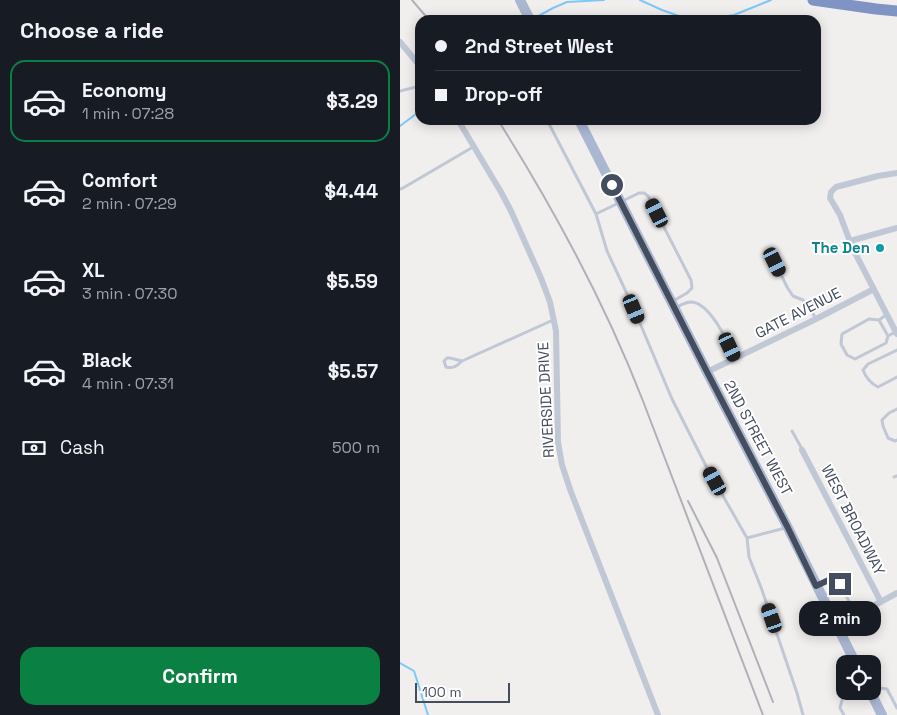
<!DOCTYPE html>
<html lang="en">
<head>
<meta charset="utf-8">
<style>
  body { margin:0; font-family:"Space Grotesk",sans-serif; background:#20242c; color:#f1f3f6; height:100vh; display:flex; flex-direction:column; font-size:19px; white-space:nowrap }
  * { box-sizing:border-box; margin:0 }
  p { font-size:16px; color:#9ea1a6 }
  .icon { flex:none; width:28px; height:28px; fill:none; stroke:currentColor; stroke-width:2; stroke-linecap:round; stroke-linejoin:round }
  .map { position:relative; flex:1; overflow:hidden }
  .drawer { display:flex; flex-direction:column; background:#171b24; width:400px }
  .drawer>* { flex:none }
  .banner { position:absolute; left:15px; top:15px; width:406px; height:110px; border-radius:15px; box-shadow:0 2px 12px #0003; display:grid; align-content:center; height:110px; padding:0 20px; background:#171b24 }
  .buttons { position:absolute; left:436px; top:655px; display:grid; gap:10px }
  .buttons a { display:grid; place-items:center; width:45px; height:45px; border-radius:10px; background:#171b24; box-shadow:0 2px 12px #0003; font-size:25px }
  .scale { position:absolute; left:15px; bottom:12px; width:95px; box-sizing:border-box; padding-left:5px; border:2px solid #444d5e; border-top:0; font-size:14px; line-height:18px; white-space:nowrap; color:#444d5e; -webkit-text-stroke:4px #fff; paint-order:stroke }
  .end { position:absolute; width:22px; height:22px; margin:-11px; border:6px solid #444d5e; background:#fff; box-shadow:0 0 0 2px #fff }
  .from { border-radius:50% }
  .bubble { position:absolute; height:35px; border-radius:15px; background:#171b24; box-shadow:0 2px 12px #0003; font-size:16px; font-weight:600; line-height:35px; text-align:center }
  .car { position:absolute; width:15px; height:30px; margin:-15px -8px; border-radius:6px; box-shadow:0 0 4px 1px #0007; background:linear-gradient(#222 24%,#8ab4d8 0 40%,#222 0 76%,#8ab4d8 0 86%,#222 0) }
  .banner b { display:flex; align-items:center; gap:18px; height:48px; font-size:19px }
  .banner b+b { border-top:1px solid #363941 }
  .banner i { width:12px; height:12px; background:#f1f3f6 }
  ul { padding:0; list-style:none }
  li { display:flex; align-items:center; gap:15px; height:82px; margin:0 10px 8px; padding:0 10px; border:2px solid transparent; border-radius:15px }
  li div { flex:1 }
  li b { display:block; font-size:19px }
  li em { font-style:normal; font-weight:600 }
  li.current { border-color:#0b8043 }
  li>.icon { width:45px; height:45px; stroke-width:1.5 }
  h2 { padding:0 20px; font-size:22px; line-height:60px }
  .pay { display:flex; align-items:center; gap:12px; height:55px; padding:0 20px; font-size:19px }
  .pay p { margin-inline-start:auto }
  .action { display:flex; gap:10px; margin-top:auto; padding:10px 20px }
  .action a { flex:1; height:58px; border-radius:15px; background:#0b8043; color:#fff; font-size:20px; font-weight:600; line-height:58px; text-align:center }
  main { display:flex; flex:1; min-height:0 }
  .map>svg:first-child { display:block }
</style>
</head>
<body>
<main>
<section class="drawer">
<h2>Choose a ride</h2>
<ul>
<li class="current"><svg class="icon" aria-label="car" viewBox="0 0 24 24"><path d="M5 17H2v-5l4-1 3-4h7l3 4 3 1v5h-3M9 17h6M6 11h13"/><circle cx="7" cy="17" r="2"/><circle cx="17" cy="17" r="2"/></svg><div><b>Economy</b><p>1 min · 07:28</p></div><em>$3.29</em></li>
<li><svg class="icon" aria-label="car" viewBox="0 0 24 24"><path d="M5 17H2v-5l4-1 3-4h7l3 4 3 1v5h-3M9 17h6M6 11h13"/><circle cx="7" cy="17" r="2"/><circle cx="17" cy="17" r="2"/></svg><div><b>Comfort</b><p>2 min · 07:29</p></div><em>$4.44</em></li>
<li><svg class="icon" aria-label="car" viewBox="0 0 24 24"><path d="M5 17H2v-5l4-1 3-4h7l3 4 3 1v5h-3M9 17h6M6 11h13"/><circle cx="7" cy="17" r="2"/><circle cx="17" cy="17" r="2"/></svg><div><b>XL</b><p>3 min · 07:30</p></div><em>$5.59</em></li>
<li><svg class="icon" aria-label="car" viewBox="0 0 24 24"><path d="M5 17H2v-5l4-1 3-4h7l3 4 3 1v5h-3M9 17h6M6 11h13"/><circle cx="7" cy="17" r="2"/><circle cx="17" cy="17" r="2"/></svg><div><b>Black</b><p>4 min · 07:31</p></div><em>$5.57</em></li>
</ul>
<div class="pay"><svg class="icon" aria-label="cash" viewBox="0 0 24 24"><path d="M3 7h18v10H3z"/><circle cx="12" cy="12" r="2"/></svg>Cash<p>500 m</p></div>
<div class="action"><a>Confirm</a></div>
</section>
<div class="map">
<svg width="497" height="715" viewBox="0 0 497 715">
  <rect width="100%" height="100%" fill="#f1eeee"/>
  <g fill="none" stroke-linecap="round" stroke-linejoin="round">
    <path stroke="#7ec8f6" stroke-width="2" d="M240,0L262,10L290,20
      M133,19L153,8L167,2L204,0
      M303,20L334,15L371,0
      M0,126L20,111
      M0,663L14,671L28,715"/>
    <path stroke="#c0c7d5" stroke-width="3" d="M0,91L20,86
      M147,120L196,214L207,251L234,309L272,399L306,466L347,538L349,557L362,590L397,693L403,715
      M0,189L3,188L73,147
      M196,214L239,193H244L248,196L291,280L292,288L287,293L273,301
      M375,262L387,287L393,296L403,300L411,310L416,319
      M277,307C282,304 286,302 292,302C311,304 328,343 335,358
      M486,315L479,320L469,319L442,334L441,344L447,355L455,359L486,343L488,336L495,332
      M479,320L488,336
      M497,350L468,364L463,370C466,378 470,383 478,387L497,377
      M47,358H50L62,361C57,366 53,369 46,367L44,361Z
      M62,361L153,320
      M497,409L489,413L482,420L483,426L488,438L495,441L497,440
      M392,431L402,449
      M494,477L497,476
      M347,538L385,528
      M419,584L433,578L440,584L456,615
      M473,691L480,688L487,689L497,708
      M444,715L440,708L443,696L449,691"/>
    <path stroke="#c0c7d5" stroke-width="6" d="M0,42L20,66
      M58,120L101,192L111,211L141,278L150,302L156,331L158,442L162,465L171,492L258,715
      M497,173L478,176L436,187L431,192L430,198L440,215L452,247L497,334
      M450,241L497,228
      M307,372L416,319L474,289
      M402,450L481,602
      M436,626L497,593"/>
    <path stroke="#aab7d1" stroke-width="10" d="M120,0L130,20
      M179,120L307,372L388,528L456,664
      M470,691L482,715"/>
    <path stroke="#7f94c3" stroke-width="11" d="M413,0L476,9L497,11"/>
    <path stroke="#afb1b9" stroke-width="2" d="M12,0L29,20
      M98,120C154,209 205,303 243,401L363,715
      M288,501L317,558L373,702"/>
  </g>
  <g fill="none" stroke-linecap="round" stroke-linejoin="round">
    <path stroke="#444d5e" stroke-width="6" d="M212,185L307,372L388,528L416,586L433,578L440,584"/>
  </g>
  <circle fill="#0f9aa8" stroke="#fff" stroke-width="2" cx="480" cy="248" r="5"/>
  <g text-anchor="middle" stroke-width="4" stroke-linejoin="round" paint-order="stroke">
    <g font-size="15" font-weight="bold" fill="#0d838f" stroke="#fff" text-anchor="end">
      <text x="470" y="253">The Den</text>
    </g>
    <g font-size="15" fill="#444d5e" stroke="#fff">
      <text transform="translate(398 313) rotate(-27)" y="5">GATE AVENUE</text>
      <text transform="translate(146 400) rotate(-93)" y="5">RIVERSIDE DRIVE</text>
      <text transform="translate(358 438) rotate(62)" y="5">2ND STREET WEST</text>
      <text transform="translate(453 520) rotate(63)" y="5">WEST BROADWAY</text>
    </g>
  </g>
</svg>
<div class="buttons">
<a><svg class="icon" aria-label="locate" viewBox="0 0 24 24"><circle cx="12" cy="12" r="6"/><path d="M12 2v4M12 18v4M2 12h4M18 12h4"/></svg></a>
</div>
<div class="scale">100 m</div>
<i class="end from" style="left:212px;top:185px"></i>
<i class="end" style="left:440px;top:584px"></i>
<div class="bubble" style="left:399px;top:601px;width:82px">2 min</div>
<i class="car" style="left:257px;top:213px;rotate:333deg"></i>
<i class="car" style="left:375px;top:262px;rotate:154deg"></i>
<i class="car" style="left:234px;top:309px;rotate:157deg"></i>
<i class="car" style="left:330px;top:347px;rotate:155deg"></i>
<i class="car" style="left:315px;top:481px;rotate:331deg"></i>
<i class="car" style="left:372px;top:618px;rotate:341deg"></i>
<div class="banner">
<b><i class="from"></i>2nd Street West</b>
<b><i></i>Drop-off</b>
</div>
</div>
</main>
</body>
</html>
